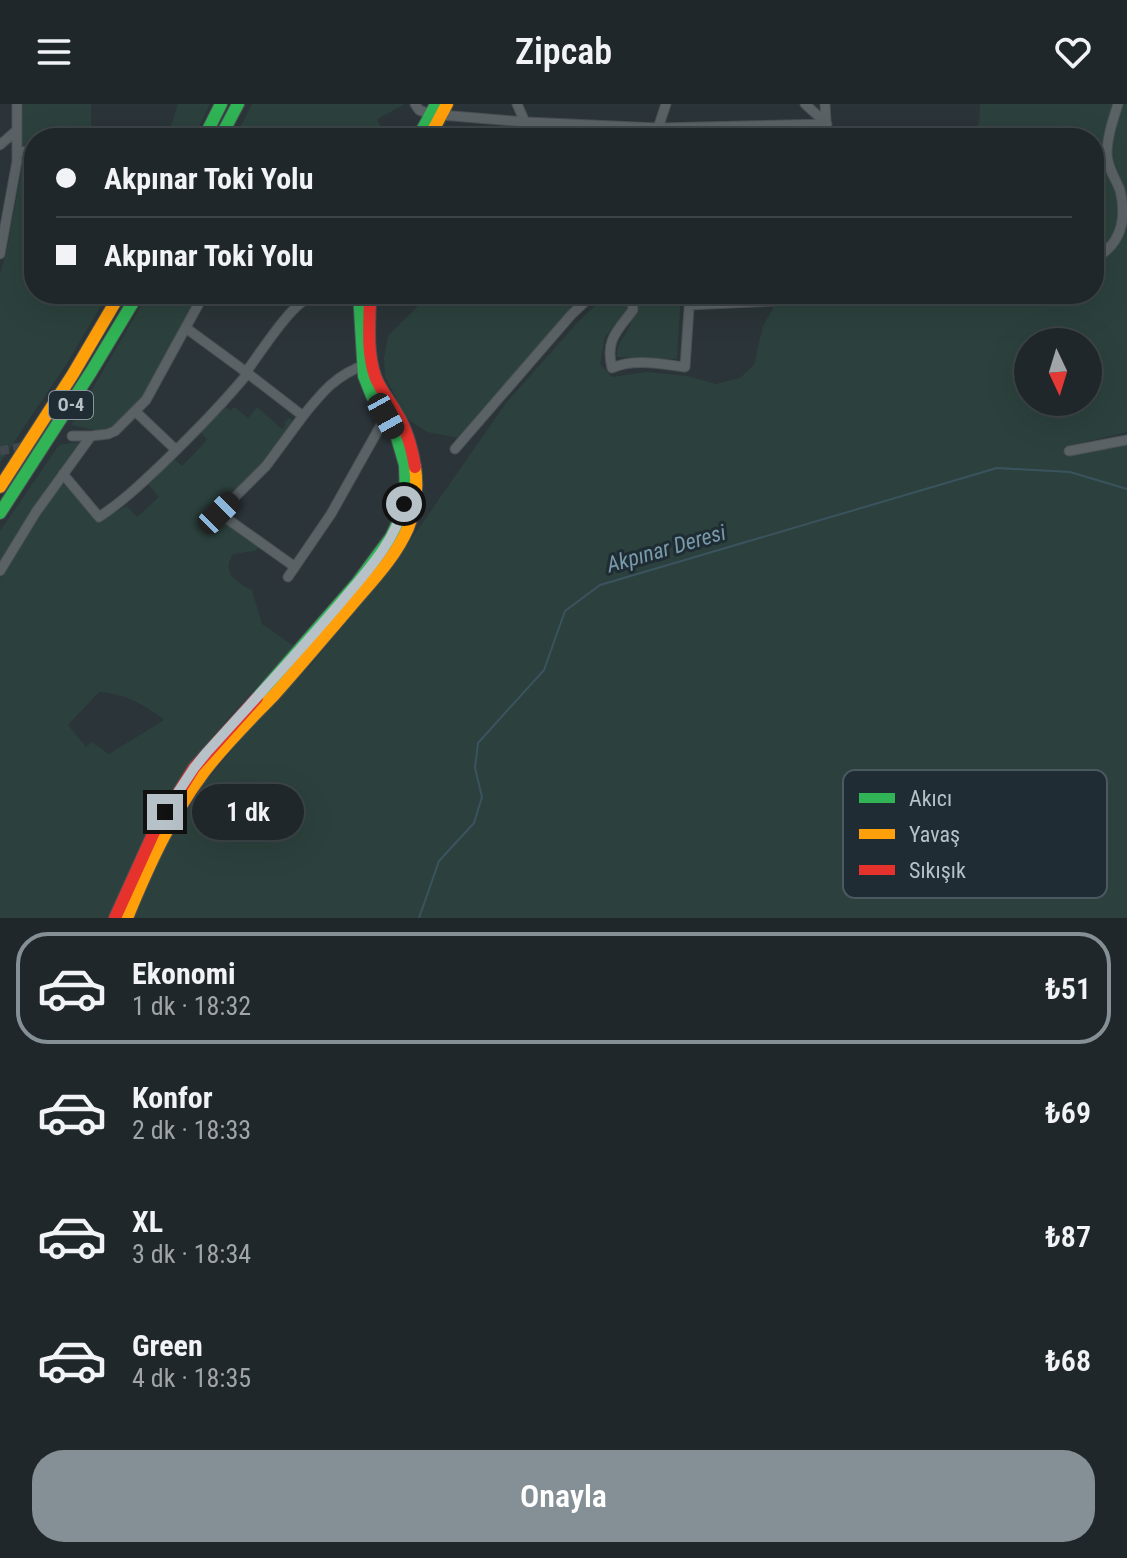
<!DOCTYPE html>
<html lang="tr">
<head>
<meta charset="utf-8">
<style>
  body { margin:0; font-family:"Roboto Condensed",sans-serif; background:#2d3336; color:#f1f3f6; height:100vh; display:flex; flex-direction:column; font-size:30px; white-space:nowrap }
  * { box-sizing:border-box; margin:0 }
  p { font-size:26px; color:#a2a5a8 }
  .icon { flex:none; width:44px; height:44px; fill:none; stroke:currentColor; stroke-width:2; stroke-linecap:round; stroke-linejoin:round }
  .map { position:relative; height:814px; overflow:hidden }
  .sheet { display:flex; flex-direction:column; background:#20272a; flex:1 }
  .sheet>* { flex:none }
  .hud { position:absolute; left:24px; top:24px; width:1080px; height:176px; border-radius:32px; box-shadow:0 8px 32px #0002,0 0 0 2px #3d4447; display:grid; align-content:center; height:176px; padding:0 32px; background:#20272a }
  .needle { width:52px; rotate:176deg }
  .tools { position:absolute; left:1014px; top:224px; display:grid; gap:16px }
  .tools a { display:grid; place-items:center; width:88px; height:88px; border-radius:50%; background:#20272a; box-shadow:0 8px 32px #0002,0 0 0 2px #3d4447; font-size:40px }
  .end { position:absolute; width:36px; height:36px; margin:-18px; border:10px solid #b6c2c8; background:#111; box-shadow:0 0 0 4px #111 }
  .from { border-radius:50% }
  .bubble { position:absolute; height:56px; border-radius:28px; background:#20272a; box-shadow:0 8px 32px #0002,0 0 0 2px #3d4447; font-size:26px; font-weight:600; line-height:56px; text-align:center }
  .car { position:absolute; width:24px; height:48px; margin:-24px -12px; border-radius:10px; box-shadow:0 0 6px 2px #0007; background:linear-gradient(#222 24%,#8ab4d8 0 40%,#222 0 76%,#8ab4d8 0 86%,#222 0) }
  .hud b { display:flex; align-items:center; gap:28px; height:76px; font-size:30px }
  .hud b+b { border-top:2px solid #3d4447 }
  .hud i { width:20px; height:20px; background:#f1f3f6 }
  ul { padding:14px 0 0; list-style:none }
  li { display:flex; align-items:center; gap:24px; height:112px; margin:0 16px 12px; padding:0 16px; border:4px solid transparent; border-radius:32px }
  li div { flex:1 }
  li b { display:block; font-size:30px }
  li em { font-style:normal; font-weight:600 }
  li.active { border-color:#859096 }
  li>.icon { width:72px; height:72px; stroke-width:1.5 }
  .button { display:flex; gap:16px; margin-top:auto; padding:16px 32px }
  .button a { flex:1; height:92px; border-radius:32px; background:#859096; color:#fff; font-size:32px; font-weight:600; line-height:92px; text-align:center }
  header { display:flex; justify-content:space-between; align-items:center; height:104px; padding:0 32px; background:#20272a; font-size:36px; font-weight:600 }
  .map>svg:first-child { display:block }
</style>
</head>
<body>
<header><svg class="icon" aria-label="menu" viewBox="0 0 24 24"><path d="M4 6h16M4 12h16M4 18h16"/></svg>Zipcab<svg class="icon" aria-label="heart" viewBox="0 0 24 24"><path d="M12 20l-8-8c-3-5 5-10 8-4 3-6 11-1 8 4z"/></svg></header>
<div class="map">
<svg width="1127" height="814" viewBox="0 0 1127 814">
  <rect width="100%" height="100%" fill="#2b3438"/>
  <path fill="#2c413d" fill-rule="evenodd" d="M23,0H91V34H34V190H108L69,256L0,359V170L7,145L25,48L22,40Z
    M178,0H210L193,34H167Z
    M252,0H405L377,15L386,34H235Z
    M980,0H1127V328L1063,343L1074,349L1127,339V814H134L165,743L204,680L246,629L309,563L389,467L506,299L578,218L601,196L612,190L619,191L626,197L628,204L605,233L600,260L612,273L647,268L687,272L716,280L740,274L754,261L763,222L781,190H1094V34H973L979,19ZM1028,238H1088V298H1028Z
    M148,190H199L139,298L110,326L104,328L71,321Z
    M430,190H593L464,335L427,328L407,315L385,273L384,254L388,232Z
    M630,190H681L677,255L617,253C618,235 623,237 629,223C634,212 632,201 630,190Z
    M226,303L230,307L234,303L248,314L257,303L282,325L286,321L284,319L289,314L294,318L252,370L212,409L259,443L255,447L233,450C221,469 236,478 252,486L262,520L294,542C254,588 204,636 172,687C147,727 127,770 110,814H0V475L59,378L70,384L97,418L127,402L137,413L159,393L147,379L174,355L182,362L207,336L201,328ZM99,588C123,589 146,601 164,616L109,650L92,638L86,643L68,621Z
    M80,338L81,341L28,412L0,458V427L59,341Z"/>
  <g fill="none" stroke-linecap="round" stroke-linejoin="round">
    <path stroke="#3a535f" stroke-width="2" d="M419,814L439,757L474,719L482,693L475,664L478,639L544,566L565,507L600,481L997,364L1070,368L1127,385"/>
    <path stroke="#40494e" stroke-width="9" stroke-dasharray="9 4.5" stroke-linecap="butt" d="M0,347L25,342"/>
    <g stroke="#495053" stroke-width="11">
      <path id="street" d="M415,0L419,6L430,10
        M805,0L827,20
        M825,0L827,34
        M441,11L525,18L517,0
        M525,18L658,24L827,20
        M658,24L666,0
        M0,41L17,26
        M17,48L34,47
        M0,150L17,57V0
        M1094,155C1122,140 1127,115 1120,86C1115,74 1107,62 1107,50C1107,33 1113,16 1118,0
        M630,190L632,193L633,206C617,227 605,236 612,264C634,254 661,260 685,263L690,190
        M689,201L774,197
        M186,224L246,268C259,251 291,200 309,194C323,190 340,191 355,190
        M246,268L303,312L266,362L219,409L295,463
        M135,307L176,346
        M303,312C323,287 336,271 367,260
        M72,332H91
        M455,345L571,211L593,190
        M1069,347L1127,336
        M63,370L99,413C122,398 141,380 162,360C192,331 221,302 248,269
        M0,467L36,408L91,332L108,330L115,327L146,296L204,190
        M288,473L331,410L386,312"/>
    </g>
    <g stroke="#495053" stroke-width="14">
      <path id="fast" d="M204,34L221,0
        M220,34L238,0
        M418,34L436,0
        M0,409L91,268L138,190
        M257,594L357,479L391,433L400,414L406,392L405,361L396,330L372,292L364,272L359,190"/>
    </g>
    <g stroke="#495053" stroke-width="14">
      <path id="slow" d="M429,34L447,0
        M0,383L73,270L120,190
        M127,814C148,763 171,712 204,668C225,640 250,616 274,591C300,562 325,532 350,503C371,478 395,454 408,424C416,404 418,384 415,363"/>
    </g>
    <g stroke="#495053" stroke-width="14">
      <path id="jam" d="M370,190C370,216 366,246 375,272C380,286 390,297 397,310C407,326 412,345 415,363
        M115,814L154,728L194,664L257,594"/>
    </g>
    <use href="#street" stroke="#5b6266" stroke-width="9"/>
    <use href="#fast" stroke="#30b455" stroke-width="12"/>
    <use href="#slow" stroke="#ff9f0a" stroke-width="12"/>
    <use href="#jam" stroke="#e5322d" stroke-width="12"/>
  </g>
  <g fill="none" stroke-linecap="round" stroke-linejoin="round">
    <path stroke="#b6c2c8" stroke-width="10" d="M165,708L194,664L207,648C252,598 298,549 342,497C366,468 395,438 404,400"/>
  </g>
  <g text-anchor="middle" stroke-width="6" stroke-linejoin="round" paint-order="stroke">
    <rect fill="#1f2c33" stroke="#89959b" stroke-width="2" x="49" y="287" width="44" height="28" rx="6"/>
    <g font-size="18" font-weight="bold" fill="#b6c2c8">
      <text x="71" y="307">O-4</text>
    </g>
    <g font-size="22" font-style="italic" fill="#799aaa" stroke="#1f2c33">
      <text transform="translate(666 444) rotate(-16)" y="8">Akpınar Deresi</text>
    </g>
  </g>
  <rect x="843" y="666" width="264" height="128" rx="12" fill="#1f2c33" stroke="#4c5960" stroke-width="2"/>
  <rect x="859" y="689" width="36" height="10" fill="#30b455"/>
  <rect x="859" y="725" width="36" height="10" fill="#ff9f0a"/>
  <rect x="859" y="761" width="36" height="10" fill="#e5322d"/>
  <g font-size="22" fill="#b6c2c8">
    <text x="909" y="702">Akıcı</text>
    <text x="909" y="738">Yavaş</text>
    <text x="909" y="774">Sıkışık</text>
  </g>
</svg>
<div class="tools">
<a><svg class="needle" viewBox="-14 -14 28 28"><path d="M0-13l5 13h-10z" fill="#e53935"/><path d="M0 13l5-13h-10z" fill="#a2a5a8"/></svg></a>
</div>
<i class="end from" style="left:404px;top:400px"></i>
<i class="end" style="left:165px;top:708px"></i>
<div class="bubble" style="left:192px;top:680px;width:112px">1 dk</div>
<i class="car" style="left:386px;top:312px;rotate:151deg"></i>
<i class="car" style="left:219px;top:409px;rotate:45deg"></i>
<div class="hud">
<b><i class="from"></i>Akpınar Toki Yolu</b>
<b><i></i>Akpınar Toki Yolu</b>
</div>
</div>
<section class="sheet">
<ul>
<li class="active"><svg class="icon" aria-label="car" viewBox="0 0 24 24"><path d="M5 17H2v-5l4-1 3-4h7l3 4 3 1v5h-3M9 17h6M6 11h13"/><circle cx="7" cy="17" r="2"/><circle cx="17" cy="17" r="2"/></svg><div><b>Ekonomi</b><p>1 dk · 18:32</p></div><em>₺51</em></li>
<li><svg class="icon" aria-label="car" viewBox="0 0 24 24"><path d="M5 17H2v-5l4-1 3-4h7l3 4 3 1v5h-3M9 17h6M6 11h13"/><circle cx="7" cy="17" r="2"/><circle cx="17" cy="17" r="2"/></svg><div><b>Konfor</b><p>2 dk · 18:33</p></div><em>₺69</em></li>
<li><svg class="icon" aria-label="car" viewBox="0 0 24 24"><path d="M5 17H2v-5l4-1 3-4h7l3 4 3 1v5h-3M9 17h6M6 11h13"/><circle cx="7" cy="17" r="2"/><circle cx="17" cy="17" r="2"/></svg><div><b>XL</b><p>3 dk · 18:34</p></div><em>₺87</em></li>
<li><svg class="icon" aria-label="car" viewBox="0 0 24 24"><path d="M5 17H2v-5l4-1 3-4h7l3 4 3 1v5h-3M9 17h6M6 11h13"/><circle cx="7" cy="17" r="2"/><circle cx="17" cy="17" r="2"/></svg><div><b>Green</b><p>4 dk · 18:35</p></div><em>₺68</em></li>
</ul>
<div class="button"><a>Onayla</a></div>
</section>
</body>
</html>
